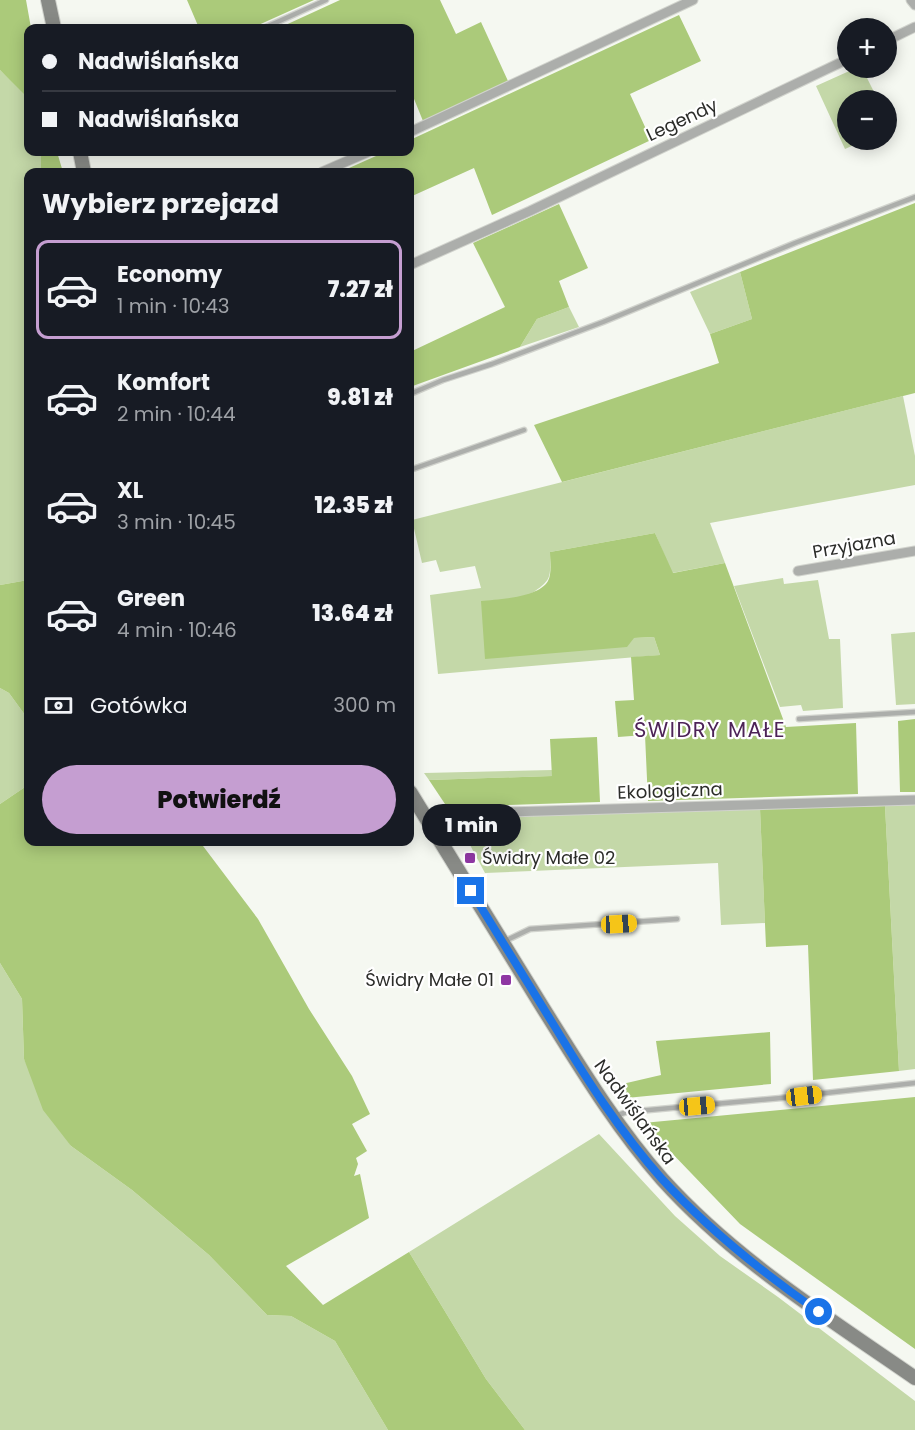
<!DOCTYPE html>
<html lang="pl">
<head>
<meta charset="utf-8">
<style>
  body { margin:0; font-family:Poppins,sans-serif; background:#20242c; color:#f1f3f6; height:100vh; display:flex; flex-direction:column; font-size:22px; white-space:nowrap }
  * { box-sizing:border-box; margin:0 }
  p { font-size:20px; color:#9ea1a6 }
  .icon { flex:none; width:33px; height:33px; fill:none; stroke:currentColor; stroke-width:2; stroke-linecap:round; stroke-linejoin:round }
  .map { position:relative; flex:1; overflow:hidden }
  .side { position:absolute; left:24px; top:168px; width:390px; height:678px; display:flex; flex-direction:column; background:#171b24; border-radius:12px; box-shadow:0 3px 15px #0003 }
  .side>* { flex:none }
  .guide { position:absolute; left:24px; top:24px; width:390px; height:132px; border-radius:12px; box-shadow:0 3px 15px #0003; display:grid; align-content:center; height:132px; padding:0 18px; background:#171b24 }
  .tools { position:absolute; left:837px; top:18px; display:grid; gap:12px }
  .tools a { display:grid; place-items:center; width:60px; height:60px; border-radius:50%; background:#171b24; box-shadow:0 3px 15px #0003; font-size:30px }
  .end { position:absolute; width:27px; height:27px; margin:-14px; border:8px solid #1a73e8; background:#fff; box-shadow:0 0 0 3px #fff }
  .from { border-radius:50% }
  .bubble { position:absolute; height:42px; border-radius:21px; background:#171b24; box-shadow:0 3px 15px #0003; font-size:20px; font-weight:800; line-height:42px; text-align:center }
  .car { position:absolute; width:18px; height:36px; margin:-18px -9px; border-radius:8px; box-shadow:0 0 4px 2px #0007; background:linear-gradient(#f5c518 24%,#345 0 40%,#f5c518 0 76%,#345 0 86%,#f5c518 0) }
  .guide b { display:flex; align-items:center; gap:21px; height:57px; font-size:22px }
  .guide b+b { border-top:2px solid #363941 }
  .guide i { width:15px; height:15px; background:#f1f3f6 }
  ul { padding:0; list-style:none }
  li { display:flex; align-items:center; gap:18px; height:99px; margin:0 12px 9px; padding:0 6px; border:3px solid transparent; border-radius:12px }
  li div { flex:1 }
  li b { display:block; font-size:22px }
  li em { font-style:normal; font-weight:800 }
  li.selected { border-color:#c59ed1 }
  li>.icon { width:54px; height:54px; stroke-width:1.5 }
  h2 { padding:0 18px; font-size:27px; line-height:72px }
  .pay { display:flex; align-items:center; gap:15px; height:66px; padding:0 18px; font-size:22px }
  .pay p { margin-inline-start:auto }
  .primary-button { display:flex; gap:12px; margin-top:auto; padding:12px 18px }
  .primary-button a { flex:1; height:69px; border-radius:36px; background:#c59ed1; color:#111; font-size:24px; font-weight:800; line-height:69px; text-align:center }
  .map>svg:first-child { display:block }
</style>
</head>
<body>
<div class="map">
<svg width="915" height="1430" viewBox="0 0 915 1430">
  <rect width="100%" height="100%" fill="#f5f8f1"/>
  <path fill="#c4d8a8" d="M856,68H862L878,100H848V140H865L845,149L816,86Z
    M0,70L28,96V152H41V172H28V580L0,585Z
    M740,272L752,319L710,334L690,292Z
    M569,307L579,327L520,347L537,319Z
    M903,396L915,456V485L710,523L725,563L672,573L655,533L550,552C550,577 553,579 532,593L634,638L654,637L660,655L438,674L430,595L481,588L475,566L440,572L436,560L422,563L412,520Z
    M783,578L784,584L818,580L829,639H840L843,708L803,711L801,705L780,707L734,586Z
    M915,632V704L896,705L891,634Z
    M0,688L9,693L25,715L28,713V785L0,804Z
    M552,770V776L429,780L424,773Z
    M915,805V1069L899,1071L885,806Z
    M760,809L765,923L721,925L718,863L485,873L455,817Z
    M0,963L22,999L24,1059L71,1146L132,1190L209,1255L267,1315L291,1316L335,1341L388,1430H0Z
    M599,1134L675,1216L720,1256L778,1297L915,1401V1430H525L486,1379L409,1252Z"/>
  <path fill="#abca7a" d="M0,0H26L31,28H28V98L0,70Z
    M187,0H314L252,28H199Z
    M340,0H440L456,34L481,22L508,81L423,121L410,89V28H279Z
    M679,15L701,61L630,94L651,140L492,215L474,168L410,197V172H340L385,152H410V140Z
    M41,152H57L63,172H41Z
    M915,203V393L562,482L534,425L719,363L710,334L752,319L740,272Z
    M559,204L588,268L559,281L569,307L537,319L520,347L410,387V352L505,307L473,243Z
    M655,533L673,573L725,563L786,727L856,723L858,794L648,801L645,735L618,737L615,701L634,700L631,657L660,655L654,637L634,638L627,647L485,659L481,601C499,599 538,598 548,581C552,573 550,561 550,552Z
    M28,580V713L25,715L9,693L0,688V585Z
    M915,719V792H900L898,721Z
    M597,737L600,802L447,807L429,780L552,776L550,739Z
    M28,785V842H200L258,919L309,1009L352,1076L370,1114L352,1124L367,1151L356,1158L358,1164L354,1176L360,1174L369,1218L286,1266L323,1305L409,1252L486,1379L525,1430H388L335,1341L291,1316L267,1315L209,1255L132,1190L71,1146L43,1110L24,1059L22,999L0,963V804Z
    M885,806L899,1071L813,1080L808,945L766,947L760,809Z
    M770,1032L771,1084L626,1098L618,1085L661,1075L656,1041Z
    M915,1097V1349L740,1224L643,1123Z"/>
  <g fill="none" stroke-linecap="round" stroke-linejoin="round">
    <g stroke="#d1d3cd" stroke-width="7">
      <path id="service" d="M264,28L326,0
        M410,394L443,380L492,364L603,322L795,243L915,197
        M410,470L524,430
        M799,719L915,712
        M505,941L530,929L677,919
        M615,1116L627,1112L781,1098L915,1083"/>
    </g>
    <g stroke="#d1d3cd" stroke-width="11">
      <path id="minor" d="M911,0L915,5
        M886,41L915,27
        M410,132L693,0
        M322,172L368,152
        M410,265L530,211L848,59
        M798,571L915,551
        M426,819L437,814L915,800"/>
    </g>
    <g stroke="#d1d3cd" stroke-width="16">
      <path id="secondary" d="M48,0L54,28
        M80,152L84,172
        M410,792C454,864 499,936 543,1008C580,1067 616,1127 662,1179C735,1260 827,1317 915,1378"/>
    </g>
    <use href="#service" stroke="#acaeab" stroke-width="4.5"/>
    <use href="#minor" stroke="#acaeab" stroke-width="9"/>
    <use href="#secondary" stroke="#888a86" stroke-width="14"/>
  </g>
  <g fill="none" stroke-linecap="round" stroke-linejoin="round">
    <path stroke="#1a73e8" stroke-width="8" d="M471,891C499,936 527,981 555,1027C587,1080 621,1133 662,1179C709,1230 763,1273 819,1312"/>
  </g>
  <g fill="#8f37a3" stroke="#fff" stroke-width="2">
    <rect x="464" y="852" width="12" height="12" rx="3"/>
    <rect x="500" y="974" width="12" height="12" rx="3"/>
  </g>
  <g text-anchor="middle" stroke-width="4.5" stroke-linejoin="round" paint-order="stroke">
    <g font-size="18" fill="#2c2d2a" stroke="#fff">
      <text transform="translate(682 120) rotate(-25)" y="6">Legendy</text>
      <text transform="translate(854 545) rotate(-10)" y="6">Przyjazna</text>
      <text transform="translate(670 791) rotate(-2)" y="6">Ekologiczna</text>
      <text transform="translate(635 1112) rotate(54)" y="6">Nadwiślańska</text>
    </g>
    <g font-size="18" fill="#2c2d2a" stroke="#fff" text-anchor="start">
      <text x="482" y="864">Świdry Małe 02</text>
      <text x="494" y="986" text-anchor="end">Świdry Małe 01</text>
    </g>
    <g font-size="21" letter-spacing="1.5" fill="#4d2357" stroke="#fff">
      <text x="710" y="737">ŚWIDRY MAŁE</text>
    </g>
  </g>
</svg>
<div class="tools">
<a>+</a>
<a>−</a>
</div>
<i class="end from" style="left:819px;top:1312px"></i>
<i class="end" style="left:471px;top:891px"></i>
<div class="bubble" style="left:422px;top:804px;width:99px">1 min</div>
<i class="car" style="left:619px;top:924px;rotate:87deg"></i>
<i class="car" style="left:804px;top:1096px;rotate:83deg"></i>
<i class="car" style="left:697px;top:1106px;rotate:85deg"></i>
<div class="guide">
<b><i class="from"></i>Nadwiślańska</b>
<b><i></i>Nadwiślańska</b>
</div>
<section class="side">
<h2>Wybierz przejazd</h2>
<ul>
<li class="selected"><svg class="icon" aria-label="car" viewBox="0 0 24 24"><path d="M5 17H2v-5l4-1 3-4h7l3 4 3 1v5h-3M9 17h6M6 11h13"/><circle cx="7" cy="17" r="2"/><circle cx="17" cy="17" r="2"/></svg><div><b>Economy</b><p>1 min · 10:43</p></div><em>7.27 zł</em></li>
<li><svg class="icon" aria-label="car" viewBox="0 0 24 24"><path d="M5 17H2v-5l4-1 3-4h7l3 4 3 1v5h-3M9 17h6M6 11h13"/><circle cx="7" cy="17" r="2"/><circle cx="17" cy="17" r="2"/></svg><div><b>Komfort</b><p>2 min · 10:44</p></div><em>9.81 zł</em></li>
<li><svg class="icon" aria-label="car" viewBox="0 0 24 24"><path d="M5 17H2v-5l4-1 3-4h7l3 4 3 1v5h-3M9 17h6M6 11h13"/><circle cx="7" cy="17" r="2"/><circle cx="17" cy="17" r="2"/></svg><div><b>XL</b><p>3 min · 10:45</p></div><em>12.35 zł</em></li>
<li><svg class="icon" aria-label="car" viewBox="0 0 24 24"><path d="M5 17H2v-5l4-1 3-4h7l3 4 3 1v5h-3M9 17h6M6 11h13"/><circle cx="7" cy="17" r="2"/><circle cx="17" cy="17" r="2"/></svg><div><b>Green</b><p>4 min · 10:46</p></div><em>13.64 zł</em></li>
</ul>
<div class="pay"><svg class="icon" aria-label="cash" viewBox="0 0 24 24"><path d="M3 7h18v10H3z"/><circle cx="12" cy="12" r="2"/></svg>Gotówka<p>300 m</p></div>
<div class="primary-button"><a>Potwierdź</a></div>
</section>
</div>
</body>
</html>
